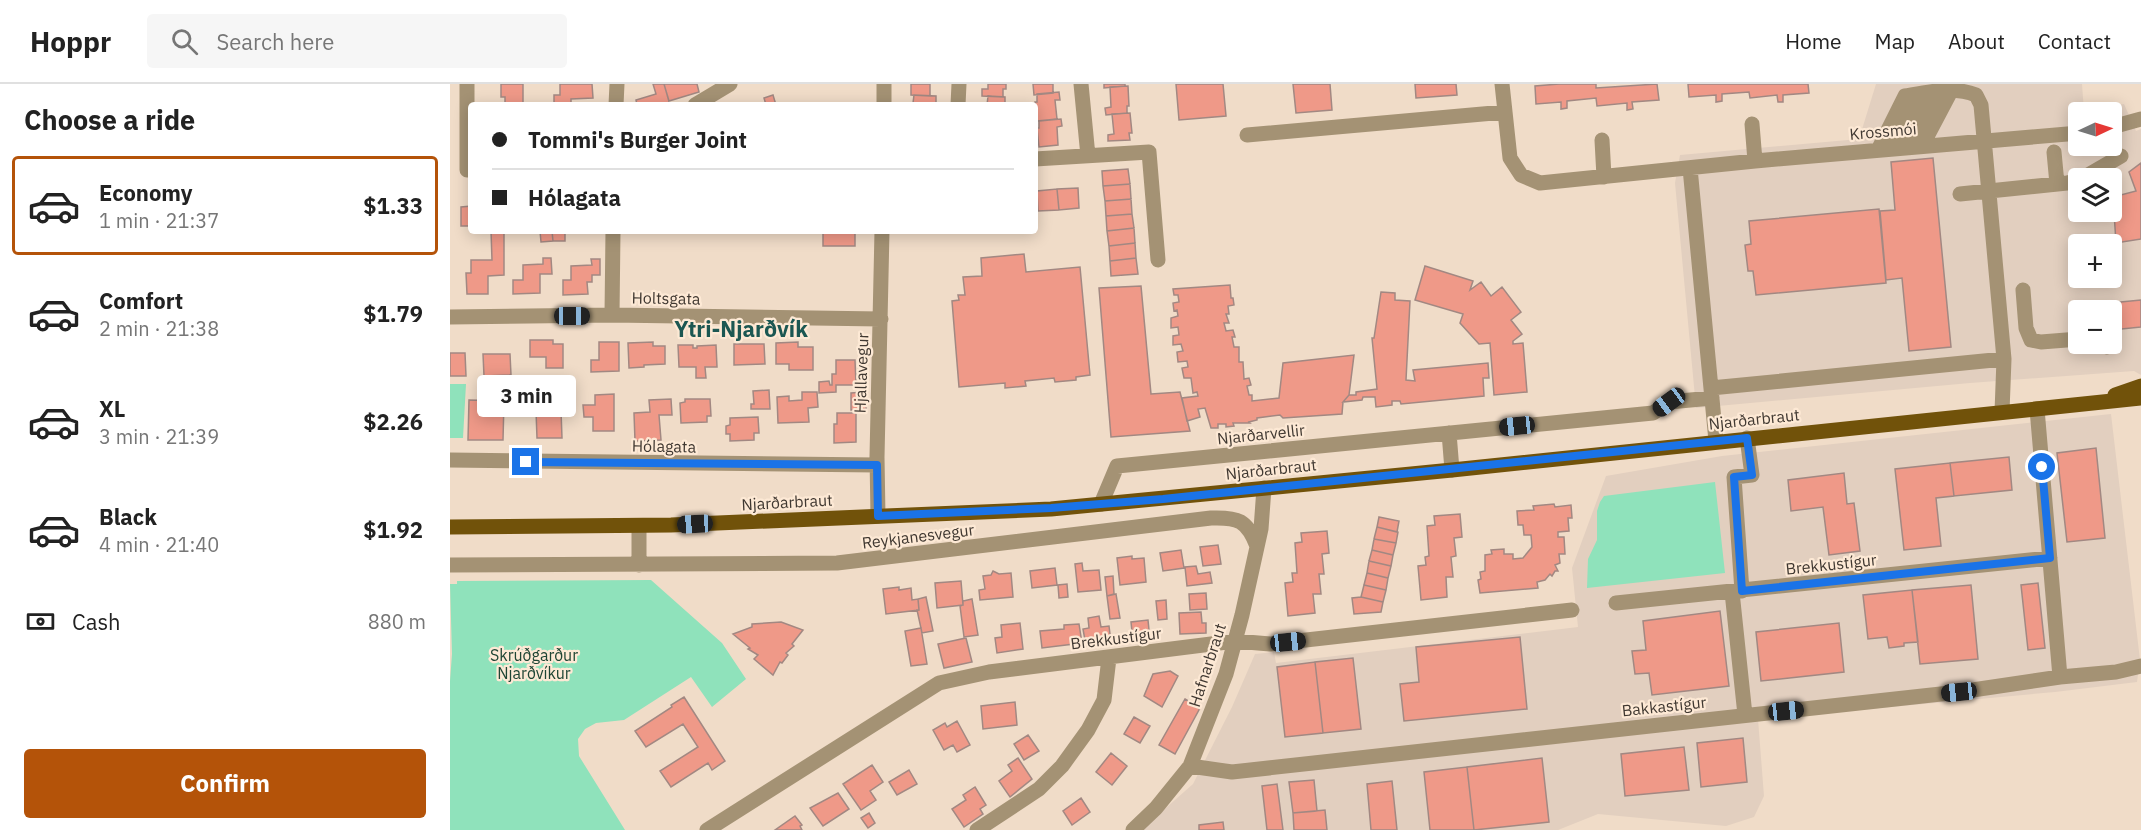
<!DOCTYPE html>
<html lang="en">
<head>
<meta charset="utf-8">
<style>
  body { margin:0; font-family:"IBM Plex Sans",sans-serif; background:#f6f6f6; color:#222; height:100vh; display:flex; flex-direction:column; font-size:22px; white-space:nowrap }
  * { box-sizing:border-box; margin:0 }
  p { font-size:20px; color:#767676 }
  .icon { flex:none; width:33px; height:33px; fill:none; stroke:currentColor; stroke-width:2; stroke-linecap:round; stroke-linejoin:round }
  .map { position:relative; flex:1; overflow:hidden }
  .drawer { display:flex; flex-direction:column; background:#fff; width:450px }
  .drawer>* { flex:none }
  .hud { position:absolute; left:18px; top:18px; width:570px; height:132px; border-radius:6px; box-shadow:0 3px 15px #0003; display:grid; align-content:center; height:132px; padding:0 24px; background:#fff }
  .needle { width:39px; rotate:86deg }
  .tools { position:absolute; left:1618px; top:18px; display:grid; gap:12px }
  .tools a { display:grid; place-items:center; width:54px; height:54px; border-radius:6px; background:#fff; box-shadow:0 3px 15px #0003; font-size:30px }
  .end { position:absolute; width:27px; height:27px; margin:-14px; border:8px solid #1a73e8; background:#fff; box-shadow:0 0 0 3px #fff }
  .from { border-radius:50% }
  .bubble { position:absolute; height:42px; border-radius:6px; background:#fff; box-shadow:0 3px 15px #0003; font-size:20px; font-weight:700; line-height:42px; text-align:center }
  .car { position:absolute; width:18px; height:36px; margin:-18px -9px; border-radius:8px; box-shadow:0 0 4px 2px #0007; background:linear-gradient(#222 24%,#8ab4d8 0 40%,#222 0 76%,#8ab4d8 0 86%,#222 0) }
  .hud b { display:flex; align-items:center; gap:21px; height:57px; font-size:22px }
  .hud b+b { border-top:2px solid #e0e0e0 }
  .hud i { width:15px; height:15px; background:#222 }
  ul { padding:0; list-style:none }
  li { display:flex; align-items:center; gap:18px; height:99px; margin:0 12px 9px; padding:0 12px; border:3px solid transparent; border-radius:6px }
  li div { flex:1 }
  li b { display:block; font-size:22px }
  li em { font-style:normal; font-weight:700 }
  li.on { border-color:#b45309 }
  li>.icon { width:54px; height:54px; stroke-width:1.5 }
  h2 { padding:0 24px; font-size:27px; line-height:72px }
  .pay { display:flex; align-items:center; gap:15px; height:66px; padding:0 24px; font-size:22px }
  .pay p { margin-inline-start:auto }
  .action { display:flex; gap:12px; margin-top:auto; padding:12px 24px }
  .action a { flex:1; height:69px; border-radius:6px; background:#b45309; color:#fff; font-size:24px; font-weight:700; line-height:69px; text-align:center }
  header { display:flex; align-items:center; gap:36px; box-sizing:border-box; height:84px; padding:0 30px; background:#fff; border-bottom:2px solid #e0e0e0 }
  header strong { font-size:28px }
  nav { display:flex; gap:33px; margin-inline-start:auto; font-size:21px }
  .search { width:420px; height:54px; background:#f6f6f6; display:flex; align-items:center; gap:15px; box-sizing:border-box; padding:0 21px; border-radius:6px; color:#767676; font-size:22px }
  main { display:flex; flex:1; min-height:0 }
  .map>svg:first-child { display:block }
</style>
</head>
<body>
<header>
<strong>Hoppr</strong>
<div class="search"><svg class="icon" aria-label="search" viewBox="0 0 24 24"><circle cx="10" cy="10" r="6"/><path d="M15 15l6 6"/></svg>Search here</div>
<nav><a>Home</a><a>Map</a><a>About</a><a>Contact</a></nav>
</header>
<main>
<section class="drawer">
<h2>Choose a ride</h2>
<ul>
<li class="on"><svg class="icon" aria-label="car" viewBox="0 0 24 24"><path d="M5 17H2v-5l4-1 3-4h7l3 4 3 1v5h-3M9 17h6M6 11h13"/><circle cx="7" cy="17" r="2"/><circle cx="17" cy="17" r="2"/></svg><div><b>Economy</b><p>1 min · 21:37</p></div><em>$1.33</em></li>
<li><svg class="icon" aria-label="car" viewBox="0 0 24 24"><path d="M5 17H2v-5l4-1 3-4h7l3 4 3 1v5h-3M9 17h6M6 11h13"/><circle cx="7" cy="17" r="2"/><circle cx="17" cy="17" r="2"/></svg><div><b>Comfort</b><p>2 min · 21:38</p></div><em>$1.79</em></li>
<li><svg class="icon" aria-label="car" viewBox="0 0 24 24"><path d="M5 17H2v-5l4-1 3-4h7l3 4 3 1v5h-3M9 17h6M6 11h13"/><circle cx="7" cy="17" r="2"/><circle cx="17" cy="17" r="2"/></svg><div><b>XL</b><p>3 min · 21:39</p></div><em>$2.26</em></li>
<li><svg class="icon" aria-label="car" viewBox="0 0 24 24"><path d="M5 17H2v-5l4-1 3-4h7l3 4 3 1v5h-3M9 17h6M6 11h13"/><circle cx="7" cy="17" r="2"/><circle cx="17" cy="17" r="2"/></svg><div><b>Black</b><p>4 min · 21:40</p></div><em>$1.92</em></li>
</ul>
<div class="pay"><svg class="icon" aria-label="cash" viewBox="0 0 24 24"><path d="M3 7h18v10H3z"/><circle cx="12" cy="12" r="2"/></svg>Cash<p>880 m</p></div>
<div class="action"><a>Confirm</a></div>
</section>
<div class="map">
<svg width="1691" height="746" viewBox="0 0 1691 746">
  <rect width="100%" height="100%" fill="#f0dcc8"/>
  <path fill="#e2cfbf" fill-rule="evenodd" d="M1426,0H1632L1634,28H1629V62H1662V28H1638L1674,20L1686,47L1691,45V291L1684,287L1520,299L1246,324L1225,99L1230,71L1409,55ZM1629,94H1662V128H1629ZM1629,160H1662V194H1629ZM1629,226H1662V260H1629Z
    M1661,330L1690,576L1687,598L1605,608L1308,635L1314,712L1304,733L1276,742L1148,730L1108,746H691L743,700L782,623L805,570L824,568L826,579L1128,543L1122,484L1156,392L1272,372Z"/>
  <path fill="#8fe2bb" d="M0,300H16L13,354H0Z
    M1265,398L1275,489L1137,504L1138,475L1147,456V427L1150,418L1154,412Z
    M201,496L272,559L296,595L262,623L241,593L174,636L146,639L135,645L128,655L129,672L175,746H0V597L2,570L0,500H7V497Z"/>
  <path fill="#ef9988" stroke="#a28882" stroke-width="1.5" d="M51,0H73V21H55V13H51Z
    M110,0H142L143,14L121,15V21H104V11H110Z
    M203,0H214L220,21H187L186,16L206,10Z
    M214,0H247L249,8L219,17Z
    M461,0H480V12L461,11Z
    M538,0H556V5H553V13L532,12V5H538Z
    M583,0H603V9L584,11Z
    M654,0H675V2L654,4Z
    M726,0H773L776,32L729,36Z
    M843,0H880L882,26L846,29Z
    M965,0H1006L1007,11L966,14Z
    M1109,0H1146V4L1207,0L1209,16L1182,18L1183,25L1177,26V19L1147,22L1146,14L1117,17V24L1111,25V18L1086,20L1085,2Z
    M1238,0H1358L1359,9L1333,11V18H1328L1327,11L1300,14L1299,8L1272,10V17L1266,18V11L1239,13Z
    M678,2L679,22H677V29L656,31L655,24L661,23L660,3Z
    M609,8L610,16H605L607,35L587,37L585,18H587V10Z
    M323,11L326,21H316L314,14Z
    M464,11L486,12V19L461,21V19H463Z
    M538,12L555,13V21H537Z
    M680,29L682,49H679L680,56L658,57V51L664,50L662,30Z
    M611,35L612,42L607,43L608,61L589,63L587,44H589V37Z
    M1483,74L1501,263L1459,267L1452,194L1436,196L1430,127L1445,126L1441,78Z
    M1691,79V155L1666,159L1663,113L1686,107L1679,88Z
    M678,85L680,100L653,102L652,87Z
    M680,100L681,115L655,117L653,102Z
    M628,104L629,124L609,126L607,105Z
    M607,105L609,126L588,127L587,107Z
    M681,115L682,130L656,132L655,117Z
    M21,122V142H11V123Z
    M1429,125L1436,199L1306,211L1303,187H1298L1295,161L1301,160L1299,137Z
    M682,130L684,144L657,147L656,132Z
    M684,144L685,159L659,162L657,147Z
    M41,147H54V191L38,192V210H17L16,189H21V176H42Z
    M90,147H102L103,157L91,158Z
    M102,147H115V157H103Z
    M373,147H405V162H373Z
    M685,159L686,174L660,177L659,162Z
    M574,170L576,188L630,183L640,291L626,293V296L605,298L604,294L575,297L576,302L555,304V299L509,303L502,217L509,216L508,211H515L513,193L532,192L531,174Z
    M93,174H101L102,190H90V209L63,210V196H73V181L93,180Z
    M686,174L688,190L661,192L660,177Z
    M141,175H150V191H142V198H137L138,210L113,211V196H121V182L142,181Z
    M975,182L1023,197L1020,206L1031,198L1041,212L1052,203L1071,228L1061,236L1072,250L1063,257V260L1073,259L1077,308L1044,311L1040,259L1029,260L1010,239L1013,230L965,216Z
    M780,201L781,214H783L784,221L778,222L779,230H776L779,239H774L776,247L783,246L785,253H782L784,263H789V278H793L794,295L799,294L801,301L797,302L799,311H802V317L829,314L833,279L904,271L899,311L893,318L892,330L833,334L830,331L807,334V336L799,338L800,339H783L784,342L776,343V340H768V344H761L755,324L748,325L750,333L737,337L732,314L748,312L747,308L743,309L741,294H734L732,284L738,283L737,277L728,278L727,268L733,267L731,260L723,261V252L729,251L728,243L721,244V234L728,232L727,226L724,227L723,219L729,218L728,211H724L723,205Z
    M691,202L701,310L730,308L740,347L661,353L649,204Z
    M931,208L945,209V216L960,217L956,296L965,297L963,286L1038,279L1039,294H1033L1034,312L951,320L950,317H942V321L926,323L925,313H913L912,316L893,318L899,311H906V308L927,305L922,254H924Z
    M1691,216V243L1662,246V226H1631L1630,222Z
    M80,256H103V260H113V284H96V273H80Z
    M149,258H169V287L141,288V276H149Z
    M203,258V262H215V280L194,281V283L179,284L178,259Z
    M348,258V263H363V286H339V280H326V259Z
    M284,260H314L315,280L284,281Z
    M228,261H243V264H247V262L266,261L267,283H255L256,294H246V283H229Z
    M0,269H15L16,292H0Z
    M33,270H60L61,291L34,292Z
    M386,276H405L406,301H386V308L369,309V298L379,297L380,301H382V290H386Z
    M319,306L320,325H301V320H304L303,307Z
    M352,308H367L368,323L358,324L359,338L328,339L327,313L339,312V317L352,316Z
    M415,308L416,325L401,326V309Z
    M164,310V347H143V333H134L133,321H145V311Z
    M221,315L222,331H209L211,356L185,357L184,329L200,328L199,316Z
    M235,315H260L261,332H257V338L231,339L230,319L235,318Z
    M19,316L54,317L53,356H18Z
    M111,326L112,354H87L86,327Z
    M387,329H406V358L384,359V340H387Z
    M308,333L309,349H304V356L280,357V350H276V342L280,341V334Z
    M1646,364L1655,454L1617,458L1607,369Z
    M1559,373L1562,406L1504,412L1500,379Z
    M1500,379L1504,412L1486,414L1491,462L1454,466L1445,385Z
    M1394,389L1397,420L1404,419L1410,467L1379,471L1373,423L1341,427L1338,396Z
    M1104,420L1105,423L1121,421L1122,434H1118L1119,447L1108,448V453H1114L1115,470H1109L1110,479L1105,481L1108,487H1105L1102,492L1100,490L1095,496L1087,498L1088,504L1030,509L1028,496L1031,495L1030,488L1035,487V471L1042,470L1041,466L1054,465V470H1063V475L1073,474L1082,463L1081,451H1074L1073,441H1068L1067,427L1084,426L1083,422Z
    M1010,430L1012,453L1004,454L1006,472L1001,473L1003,493H996L997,513L971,516L968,482L976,481L975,473L979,472L977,442L985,441L984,432Z
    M929,433L949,437L947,448L927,443Z
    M927,443L948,448L946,459L924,455Z
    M877,447L879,469L872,470L874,490H869L871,510H863L865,529L838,532L835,499L843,498L842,489H847L845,459L852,458L851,449Z
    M924,455L946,459L943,471L922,466Z
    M768,461L771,480L753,482L750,463Z
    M731,466L734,484L713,487L710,469Z
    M922,466L943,471L941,482L919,477Z
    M682,472V475L694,474L696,498L670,501L667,474Z
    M919,477L941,482L938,494L917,489Z
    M632,479L633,487L649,486L651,506L628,508L625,480Z
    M746,482L748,490L760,488L762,499L737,502L735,483Z
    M605,484L607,501L582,504L580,487Z
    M543,487L549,490L561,489L563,513L530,516L529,506L535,505L533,492L541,491Z
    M917,489L938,494L936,506L914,501Z
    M663,492L664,510L657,512L655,493Z
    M511,497L513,521L487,524L485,499Z
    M1588,499L1595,564L1578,566L1571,501Z
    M617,500L618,513L609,514L608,501Z
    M914,501L936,506L933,518L911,513Z
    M1521,501L1528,575L1470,580L1462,506Z
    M449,503V506L461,504L462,516L468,515L469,526L436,530L433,505Z
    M1462,506L1468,558L1454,559V562L1439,564L1437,553L1418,555L1413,511Z
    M756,509L757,525L740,526L739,510Z
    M666,510L670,534L660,535L657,512Z
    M476,513L483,547L472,549L467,526H469L468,515Z
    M911,513L933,518L931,528L904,530L902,514Z
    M522,515L528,551L514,553L510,522L513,521V517Z
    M716,516L717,535L708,536L706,517Z
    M1270,527L1279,602L1202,611L1199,589L1185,590L1182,567L1196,566L1193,537Z
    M751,528L752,539H756V549L730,550L729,529Z
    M649,532L651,543L659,542L661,558L636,562L633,545L639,544L638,534Z
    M698,536L700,556L683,557L681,538Z
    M331,538L353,546L342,560L344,562L336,569L338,571L332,579L330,578L323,591L304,575L308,571L298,565L300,564L283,550L302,543V540Z
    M570,539L573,565L547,569L545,554L552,553L551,541Z
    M1389,539L1394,588L1311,597L1306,548Z
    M629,540L632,559L592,564L590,547L614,545V541Z
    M471,544L477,580L461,582L455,547Z
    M1070,553L1077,625L954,637L950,600L969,598L966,563Z
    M516,554L522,578L494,584L488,560Z
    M903,574L911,645L873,649L865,578Z
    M865,578L873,649L835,653L827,583Z
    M720,587L728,592L712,623L694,612L703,590Z
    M234,613L275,677L262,686L258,679L221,703L210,687L248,663L233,640L196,663L185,647L222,623L221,621Z
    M735,615L750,624L725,670L709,661Z
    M565,618L567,641L533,645L531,622Z
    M684,633L700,642L690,659L674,650Z
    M507,637L520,661L507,668L503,661L494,666L483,646L495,639L497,643Z
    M578,651L589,667L574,676L564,660Z
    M1293,654L1297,698L1251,703L1247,659Z
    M1234,663L1239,706L1175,712L1171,670Z
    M661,669L677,682L662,701L646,688Z
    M568,674L582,695L560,713L549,697L562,687L558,681Z
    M1092,674L1099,738L1024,746L1017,683Z
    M422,681L433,698L420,707L426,716L411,726L393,700Z
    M1017,683L1024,746H980L974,688Z
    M459,686L467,700L447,711L439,698Z
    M864,696L867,727L843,729L839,698Z
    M942,697L947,746H921L917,700Z
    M827,700L833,746H817L812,702Z
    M525,703L536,721L530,725L533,730L514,743L502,725L516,716L513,711Z
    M388,709L399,725L373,742L360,724Z
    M631,714L640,728L622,741L613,727Z
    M875,726L877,746H844L843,729Z
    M419,729L425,739L418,744L411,734Z
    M345,732L352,741L350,742L352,746H325Z
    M773,738L774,746H749V741Z"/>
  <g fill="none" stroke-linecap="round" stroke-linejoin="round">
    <path stroke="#a49274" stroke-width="15" d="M17,0V86H21
      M631,0L638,72
      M1052,0L1060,74L1071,91L1090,99L1305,77L1629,49
      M166,21L167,0
      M245,21L280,0
      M434,21V0
      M508,21L509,0
      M1302,40L1305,77
      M1662,43L1691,35
      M797,51L1055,28
      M1152,56L1154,93
      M1472,62L1501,7
      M1459,63L1488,7
      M1445,64L1473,9
      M1428,66L1455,12C1478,8 1504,2 1526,11L1531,21L1554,275L1552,328
      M1604,68L1607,100
      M585,75L699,68L708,176
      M1240,84L1266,357
      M1633,94L1671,72
      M1510,110L1617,99L1629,96
      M1573,206L1576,244L1581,256L1591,258L1629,255
      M162,231L163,147
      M0,233L162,231L431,235
      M1656,260L1657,263
      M1261,304L1554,275
      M1587,325L1610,593
      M999,349L1002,386
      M0,376L427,381
      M651,420L667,382L1203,329L1219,318L1262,314
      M428,432L427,373L432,147
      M189,442V481
      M0,481L387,479L761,434C788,433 797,436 807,462
      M1292,507L1284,393L1302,391L1297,354
      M1282,508L1295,631
      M1166,519L1600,474
      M740,682L782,688L1509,608L1610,593L1666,588L1691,582
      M257,746L489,599L539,588L785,557L820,560L1122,526
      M527,746L589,705L612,682L638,646L654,616L659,574
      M683,746L706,724L740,682L776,590L792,531L811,445L814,404"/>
    <path stroke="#71520a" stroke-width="15" d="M1665,311L1691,302
      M0,443L221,441L601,425L1002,386L1691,314"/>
  </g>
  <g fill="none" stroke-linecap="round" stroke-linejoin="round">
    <path stroke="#1a73e8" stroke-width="8" d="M76,378L427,381L428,432L601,424L713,415L1297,354L1302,391L1284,393L1292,507L1600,474L1592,383"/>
  </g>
  <g text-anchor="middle" stroke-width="4.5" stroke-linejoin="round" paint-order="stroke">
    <g font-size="16" fill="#403831" stroke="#fde9d5">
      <text transform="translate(1433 47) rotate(-5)" y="6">Krossmói</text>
      <text transform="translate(216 214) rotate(1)" y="6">Holtsgata</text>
      <text transform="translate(411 289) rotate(-88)" y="6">Hjallavegur</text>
      <text transform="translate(1304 335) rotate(-6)" y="6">Njarðarbraut</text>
      <text transform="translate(811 350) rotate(-6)" y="6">Njarðarvellir</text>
      <text transform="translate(214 362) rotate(1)" y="6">Hólagata</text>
      <text transform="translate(821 385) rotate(-6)" y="6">Njarðarbraut</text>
      <text transform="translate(337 418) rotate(-3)" y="6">Njarðarbraut</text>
      <text transform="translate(468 452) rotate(-7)" y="6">Reykjanesvegur</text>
      <text transform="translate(1381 480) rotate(-6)" y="6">Brekkustígur</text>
      <text transform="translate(666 554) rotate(-7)" y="6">Brekkustígur</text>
      <text transform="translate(757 581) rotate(-72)" y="6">Hafnarbraut</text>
      <text transform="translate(1214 622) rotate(-6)" y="6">Bakkastígur</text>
    </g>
    <g font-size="16" fill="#1e4534" stroke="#fde9d5">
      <text x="84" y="577">Skrúðgarður<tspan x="84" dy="18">Njarðvíkur</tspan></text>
    </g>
    <g font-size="22" font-weight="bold" fill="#1c5752" stroke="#fde9d5">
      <text x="291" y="253">Ytri-Njarðvík</text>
    </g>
  </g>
</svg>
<div class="tools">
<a><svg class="needle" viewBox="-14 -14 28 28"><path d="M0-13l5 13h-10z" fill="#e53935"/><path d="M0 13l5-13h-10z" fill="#767676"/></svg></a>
<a><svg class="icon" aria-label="layers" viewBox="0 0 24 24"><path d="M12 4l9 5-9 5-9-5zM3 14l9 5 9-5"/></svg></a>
<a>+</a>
<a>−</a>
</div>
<i class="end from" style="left:1592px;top:383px"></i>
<i class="end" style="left:76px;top:378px"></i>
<div class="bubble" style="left:27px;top:291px;width:99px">3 min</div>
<i class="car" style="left:122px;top:232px;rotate:90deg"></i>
<i class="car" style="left:1219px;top:318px;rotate:234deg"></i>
<i class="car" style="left:1067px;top:342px;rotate:264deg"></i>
<i class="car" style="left:245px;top:440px;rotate:267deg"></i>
<i class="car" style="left:838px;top:558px;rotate:84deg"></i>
<i class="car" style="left:1509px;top:608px;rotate:264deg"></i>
<i class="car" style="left:1336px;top:627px;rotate:84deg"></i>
<div class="hud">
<b><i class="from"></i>Tommi's Burger Joint</b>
<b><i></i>Hólagata</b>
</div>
</div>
</main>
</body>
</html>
